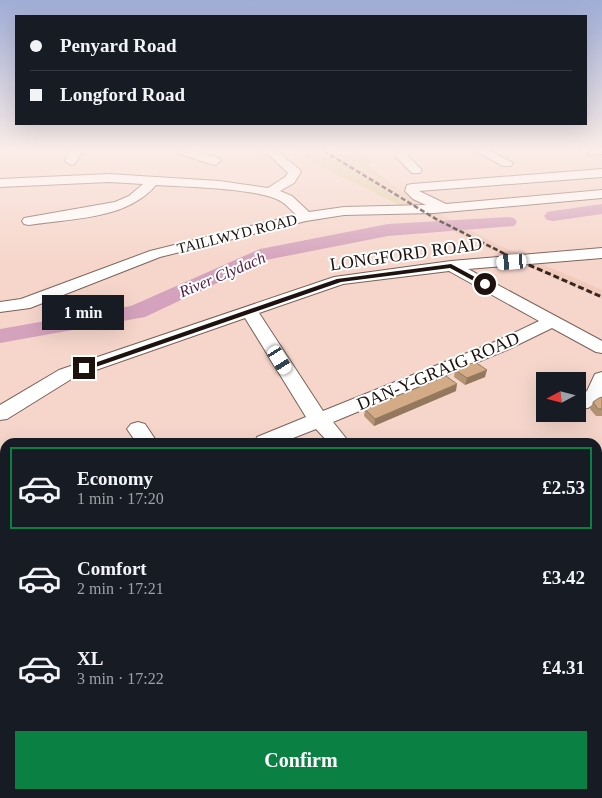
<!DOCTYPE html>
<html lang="en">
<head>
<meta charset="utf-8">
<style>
  body { margin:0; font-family:Georgia,serif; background:#20242c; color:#f1f3f6; height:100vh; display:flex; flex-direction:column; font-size:19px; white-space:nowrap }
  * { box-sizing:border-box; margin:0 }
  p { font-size:16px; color:#9ea1a6 }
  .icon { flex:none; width:28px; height:28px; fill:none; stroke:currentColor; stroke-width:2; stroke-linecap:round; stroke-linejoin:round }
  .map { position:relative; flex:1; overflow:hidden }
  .side { position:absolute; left:0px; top:438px; width:602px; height:361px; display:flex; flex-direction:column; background:#171b24; border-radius:15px 15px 0 0; box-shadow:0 5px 20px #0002 }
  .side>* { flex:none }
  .top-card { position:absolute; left:15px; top:15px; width:572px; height:110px; border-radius:0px; box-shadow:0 5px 20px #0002; display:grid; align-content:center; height:110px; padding:0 15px; background:#171b24 }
  .needle { width:32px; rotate:263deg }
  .buttons { position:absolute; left:536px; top:372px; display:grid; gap:10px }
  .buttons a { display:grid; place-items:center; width:50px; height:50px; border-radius:0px; background:#171b24; box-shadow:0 5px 20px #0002; font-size:25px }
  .end { position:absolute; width:22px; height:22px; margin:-11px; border:6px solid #1d120e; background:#fff; box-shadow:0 0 0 2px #fff }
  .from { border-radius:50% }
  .bubble { position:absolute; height:35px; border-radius:0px; background:#171b24; box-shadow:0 5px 20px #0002; font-size:16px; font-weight:700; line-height:35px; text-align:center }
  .car { position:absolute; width:15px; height:30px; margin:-15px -8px; border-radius:6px; box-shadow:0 0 4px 1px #0007; background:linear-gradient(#fff 24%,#345 0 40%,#fff 0 76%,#345 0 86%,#fff 0) }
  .top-card b { display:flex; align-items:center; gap:18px; height:48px; font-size:19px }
  .top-card b+b { border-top:1px solid #363941 }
  .top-card i { width:12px; height:12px; background:#f1f3f6 }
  ul { padding:9px 0 0; list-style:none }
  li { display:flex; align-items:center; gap:15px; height:82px; margin:0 10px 8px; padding:0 5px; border:2px solid transparent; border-radius:0px }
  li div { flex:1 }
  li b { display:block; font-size:19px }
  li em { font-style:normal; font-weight:700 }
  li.current { border-color:#0b8043 }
  li>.icon { width:45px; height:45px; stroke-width:1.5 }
  .cta { display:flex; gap:10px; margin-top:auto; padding:10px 15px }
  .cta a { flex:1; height:58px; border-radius:0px; background:#0b8043; color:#fff; font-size:20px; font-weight:700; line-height:58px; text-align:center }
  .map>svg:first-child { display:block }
</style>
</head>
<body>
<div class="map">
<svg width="602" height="798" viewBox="0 0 602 798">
  <rect width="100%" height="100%" fill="#f6d6cb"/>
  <path fill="#f1cabc" d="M322,151H335L419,203L496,244L602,290V299L506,257L453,231L384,191Z"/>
  <path fill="#ded1a6" d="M300,151H322L409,206H401L310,161Z
    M335,151H360L372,163L366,164L396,188L430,207H425L419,203Z
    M598,552L602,561V764L598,758Z
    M413,794H574L577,798H415Z"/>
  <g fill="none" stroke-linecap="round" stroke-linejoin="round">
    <path fill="#d4a2bc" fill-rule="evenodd" d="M602,204V214L553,221L547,220L544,216L547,212L553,211Z
      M508,217L514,218L517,222L514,226L388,236L266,260L145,317L0,343V329L131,306L260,249L388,224Z"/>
    <g stroke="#7c6158" stroke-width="2">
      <path id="minor" d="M70,151H82L75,164L71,165L65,161Z
        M183,151H192L219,158L221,161L215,165L211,164L183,155L181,153Z
        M259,151H277L299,169L301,172L294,183L280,191L292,196L309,212L344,207L426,205L413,199L405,191L407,185L412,184L602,169V177L419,191L446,204L602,190V198L434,213L344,215L306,221L160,257L30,308L0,312V302L21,299L150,251L296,215C292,211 287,205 282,202C261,188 185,187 156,185C126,220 72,218 29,225L24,224L22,221L24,218L115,202L129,196L143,184L109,182L0,187V179L109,174L219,181L268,188L285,177L288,173L269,155L261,153Z
        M398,151H410L408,156L422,170L420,173H412L396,157Z
        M475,151H490L513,163L511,166H503Z
        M589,151H602V154L589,155L587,153Z
        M602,248V258L468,269L602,341V353L596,352L552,328L509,349L333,422L349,442H328L316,429L283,442H255L257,437L306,417L245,318L73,378L7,419L0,420V405L59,370L334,277L451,261ZM449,271L539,321L497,341L323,411L259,313L343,284Z
        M602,372V399L588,408L578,409V397L587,391L595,374Z
        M138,422L145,424L157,442H136L127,429L131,424Z
        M598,762L602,764V798H593L588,794H598Z"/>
    </g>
    <path stroke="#8d776f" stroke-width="3" stroke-dasharray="3 4.5" stroke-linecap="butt" d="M0,556L5,554"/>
    <use href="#minor" fill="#fff" fill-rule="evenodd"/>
    <path stroke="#342722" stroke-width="2.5" stroke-dasharray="5 2.5" stroke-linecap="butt" d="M324,151L436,219L507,255"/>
    <path stroke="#342722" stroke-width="3" stroke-dasharray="6 3" stroke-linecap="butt" d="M504,254L602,297"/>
  </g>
  <path fill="#b59474" d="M455,370L485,377L465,385L454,377Z
    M456,391L374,426L364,416L365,409Z
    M602,397V416H596L590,409L593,402Z"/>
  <path fill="#94785e" d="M487,370L485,377L465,385L467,378Z
    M457,384L456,391L374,426L375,419Z"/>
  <path fill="#d3ac87" stroke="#94785e" d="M475,362L487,370L467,378L455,370Z
    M446,376L457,384L375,419L365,409Z
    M602,397V409H598L593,402L599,398Z"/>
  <linearGradient id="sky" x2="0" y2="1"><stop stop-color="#a0add6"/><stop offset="0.57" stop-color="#fbede8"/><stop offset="1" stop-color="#fbede8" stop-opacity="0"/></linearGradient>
  <rect width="602" height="263" fill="url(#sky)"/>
  <path fill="#1d120e" d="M451,264L488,284L483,286L450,268L341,282L87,370L80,368L337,279Z"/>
  <g text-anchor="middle" stroke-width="4" stroke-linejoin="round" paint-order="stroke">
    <g font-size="15" fill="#1d120e" stroke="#fff">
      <text transform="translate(237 234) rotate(-14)" y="5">TAILLWYD ROAD</text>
    </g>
    <g font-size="16" font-style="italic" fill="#53183b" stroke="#fff">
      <text transform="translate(222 274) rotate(-23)" y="6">River Clydach</text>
    </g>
    <g font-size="18" fill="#1d120e" stroke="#fff">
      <text transform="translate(406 254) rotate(-8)" y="6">LONGFORD ROAD</text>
      <text transform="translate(438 371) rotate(-23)" y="6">DAN-Y-GRAIG ROAD</text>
    </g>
  </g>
</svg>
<div class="buttons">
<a><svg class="needle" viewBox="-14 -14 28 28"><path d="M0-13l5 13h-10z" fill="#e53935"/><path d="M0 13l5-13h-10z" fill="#9ea1a6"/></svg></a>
</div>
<i class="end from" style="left:485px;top:284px"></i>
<i class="end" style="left:84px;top:368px"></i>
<div class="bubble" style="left:42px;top:295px;width:82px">1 min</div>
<i class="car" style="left:512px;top:262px;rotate:266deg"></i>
<i class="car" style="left:280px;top:360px;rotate:148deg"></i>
<div class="top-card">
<b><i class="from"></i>Penyard Road</b>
<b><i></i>Longford Road</b>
</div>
<section class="side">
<ul>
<li class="current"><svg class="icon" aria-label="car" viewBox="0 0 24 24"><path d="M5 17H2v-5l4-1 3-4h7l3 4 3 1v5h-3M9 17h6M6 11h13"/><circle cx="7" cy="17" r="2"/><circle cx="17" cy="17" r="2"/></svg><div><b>Economy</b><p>1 min · 17:20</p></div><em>£2.53</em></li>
<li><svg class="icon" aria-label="car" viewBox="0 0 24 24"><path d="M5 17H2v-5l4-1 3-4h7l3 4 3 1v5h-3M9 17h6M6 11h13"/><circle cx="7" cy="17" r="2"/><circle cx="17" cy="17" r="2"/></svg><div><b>Comfort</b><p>2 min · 17:21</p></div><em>£3.42</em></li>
<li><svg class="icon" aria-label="car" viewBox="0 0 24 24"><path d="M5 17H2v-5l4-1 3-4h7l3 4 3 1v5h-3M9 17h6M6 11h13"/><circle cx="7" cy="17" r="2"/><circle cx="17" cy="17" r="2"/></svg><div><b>XL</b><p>3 min · 17:22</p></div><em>£4.31</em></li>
</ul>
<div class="cta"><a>Confirm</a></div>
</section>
</div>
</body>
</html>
